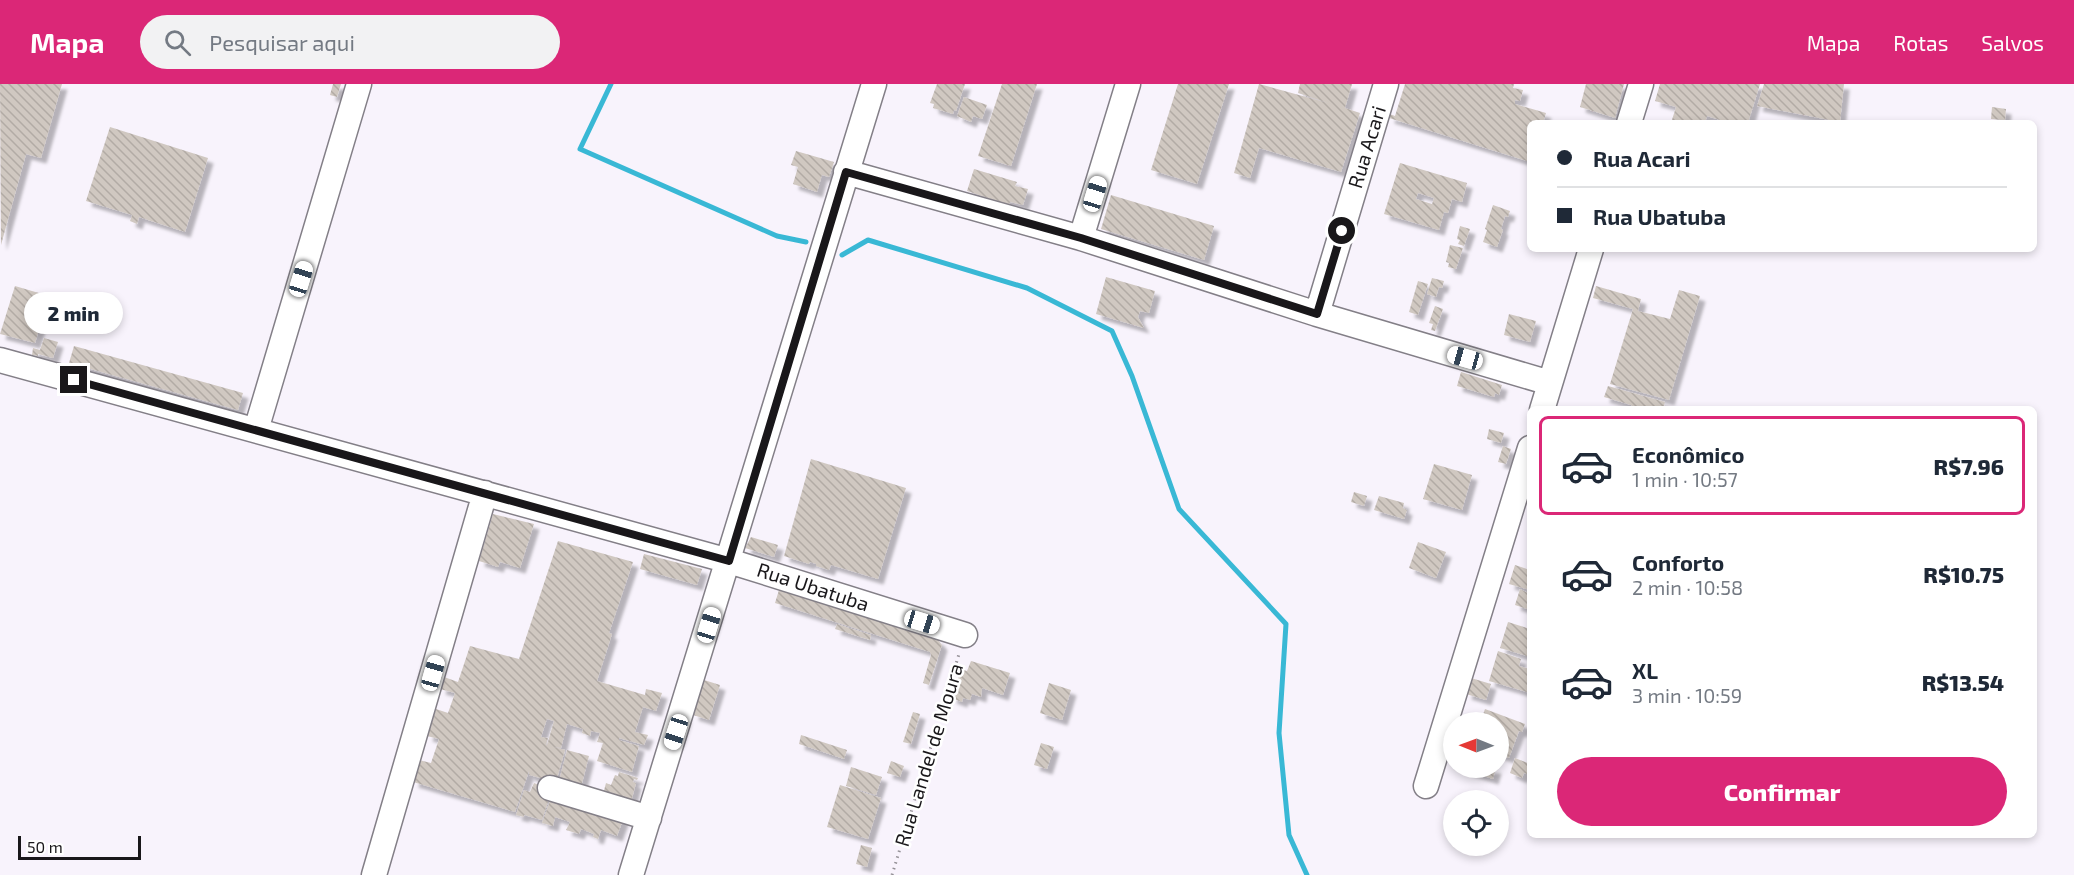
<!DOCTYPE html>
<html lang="pt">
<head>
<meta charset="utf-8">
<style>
  body { margin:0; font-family:"Exo 2",sans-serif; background:#f2f2f3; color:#1f2937; height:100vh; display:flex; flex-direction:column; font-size:22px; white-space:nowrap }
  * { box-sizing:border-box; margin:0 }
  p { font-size:20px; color:#747a83 }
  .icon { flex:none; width:33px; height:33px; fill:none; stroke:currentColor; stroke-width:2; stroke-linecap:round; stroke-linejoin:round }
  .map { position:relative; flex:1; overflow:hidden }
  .panel { position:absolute; left:1527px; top:322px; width:510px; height:432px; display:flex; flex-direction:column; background:#fff; border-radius:9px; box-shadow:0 3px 9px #0003 }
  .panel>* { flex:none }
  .guide { position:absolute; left:1527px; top:36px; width:510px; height:132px; border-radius:9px; box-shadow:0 3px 9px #0003; display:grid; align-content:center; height:132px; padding:0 30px; background:#fff }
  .needle { width:39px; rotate:271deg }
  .buttons { position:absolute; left:1443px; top:628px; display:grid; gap:12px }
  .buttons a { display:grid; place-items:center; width:66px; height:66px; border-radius:50%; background:#fff; box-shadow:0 3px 9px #0003; font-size:30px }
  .scale { position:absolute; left:18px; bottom:15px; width:123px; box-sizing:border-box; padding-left:6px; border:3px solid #19171a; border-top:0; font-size:16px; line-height:21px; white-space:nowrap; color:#19171a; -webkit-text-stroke:4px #fff; paint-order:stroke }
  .end { position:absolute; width:27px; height:27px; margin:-14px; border:8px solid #19171a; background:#fff; box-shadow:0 0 0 3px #fff }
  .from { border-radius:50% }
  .bubble { position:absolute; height:42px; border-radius:21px; background:#fff; box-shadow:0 3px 9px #0003; font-size:20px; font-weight:800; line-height:42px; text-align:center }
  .car { position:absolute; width:18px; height:36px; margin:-18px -9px; border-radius:8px; box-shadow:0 0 4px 2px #0007; background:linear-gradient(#fff 24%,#345 0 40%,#fff 0 76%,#345 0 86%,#fff 0) }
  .guide b { display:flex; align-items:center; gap:21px; height:57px; font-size:22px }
  .guide b+b { border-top:2px solid #e0e1e3 }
  .guide i { width:15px; height:15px; background:#1f2937 }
  ul { padding:10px 0 0; list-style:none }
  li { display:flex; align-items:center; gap:18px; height:99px; margin:0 12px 9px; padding:0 18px; border:3px solid transparent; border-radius:9px }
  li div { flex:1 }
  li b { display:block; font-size:22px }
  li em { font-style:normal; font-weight:800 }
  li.current { border-color:#db2777 }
  li>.icon { width:54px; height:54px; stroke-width:1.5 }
  .primary-button { display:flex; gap:12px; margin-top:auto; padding:12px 30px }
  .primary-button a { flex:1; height:69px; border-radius:36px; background:#db2777; color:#fff; font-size:24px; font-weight:800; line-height:69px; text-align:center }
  header { display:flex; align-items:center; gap:36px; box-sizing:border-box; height:84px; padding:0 30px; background:#db2777; color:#fff }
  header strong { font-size:28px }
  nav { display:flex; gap:33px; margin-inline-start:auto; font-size:21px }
  .search { width:420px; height:54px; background:#f2f2f3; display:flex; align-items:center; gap:15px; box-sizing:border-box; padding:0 21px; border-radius:33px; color:#747a83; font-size:22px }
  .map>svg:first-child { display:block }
</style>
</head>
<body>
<header>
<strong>Mapa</strong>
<div class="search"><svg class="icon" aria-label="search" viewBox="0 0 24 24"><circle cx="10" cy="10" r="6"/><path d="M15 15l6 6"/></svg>Pesquisar aqui</div>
<nav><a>Mapa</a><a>Rotas</a><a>Salvos</a></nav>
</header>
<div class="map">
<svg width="2074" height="791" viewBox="0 0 2074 791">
  <defs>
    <pattern id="building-back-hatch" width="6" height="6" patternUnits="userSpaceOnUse" patternTransform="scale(1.5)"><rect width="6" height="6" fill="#d0c8c1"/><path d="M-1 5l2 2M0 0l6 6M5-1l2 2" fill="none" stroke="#b2aba5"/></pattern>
    <filter id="shadow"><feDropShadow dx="5.5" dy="5.5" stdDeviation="1.5" flood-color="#0004"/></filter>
  </defs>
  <rect width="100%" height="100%" fill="#f8f3fc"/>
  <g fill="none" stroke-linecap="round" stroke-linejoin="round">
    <path stroke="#39b8d5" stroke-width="5" d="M611,0L580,65L777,152L806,158
      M842,171L868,156L1027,204L1112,247L1132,292L1179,425L1286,540L1279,649L1289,751L1307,791"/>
  </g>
  <path fill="url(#building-back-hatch)" fill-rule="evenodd" filter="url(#shadow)" d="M0,0H62L41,74L26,70L1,161Z
    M333,0H341L337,13L330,11Z
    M937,0H965L956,27L954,26L953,30L933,24L934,20L930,19Z
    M1002,0H1037L1011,82L978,72Z
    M1178,0H1229L1197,100L1151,86Z
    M1259,0L1328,19L1298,9L1300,0H1352L1345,24L1360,29L1341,88L1259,64L1250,94L1234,89Z
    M1405,0H1514L1513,4L1523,6L1520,17L1515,16V20L1546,29L1543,39H1530V78L1389,34L1390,30L1395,32Z
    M1586,0H1624L1615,34L1580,23Z
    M1660,0H1760L1748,39H1730L1707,32L1705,39H1671L1676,23L1655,17Z
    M1764,0H1844L1840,38L1757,22Z
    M964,13L987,21L982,35L973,32L971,38L957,32Z
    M1992,23L2006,25L2005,36L1991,35Z
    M110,43L208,74L185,148L139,133L137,140L130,137L132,131L86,117Z
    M796,67L834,78L829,93L822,91L817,108L793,100L798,83L791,81Z
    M1400,79L1467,99L1462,118L1452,115L1448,129L1444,128L1439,146L1384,130ZM1418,109L1434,114L1432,120L1416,115Z
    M974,85L1017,98L1015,102L1028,105L1023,121L1010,118L1009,121L967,107Z
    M1111,111L1214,142L1204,176L1101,145Z
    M1493,121L1510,127L1508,133L1505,132L1501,145L1503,146L1497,163L1483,158L1487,146L1485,145Z
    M1460,142L1470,145L1464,162L1458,160L1460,156L1457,155Z
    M1450,161L1463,164L1456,185L1448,183L1449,179L1446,178Z
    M1106,193L1155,207L1149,229L1140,227L1138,233L1144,244L1096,230Z
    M1432,194L1444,197L1442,204L1439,203L1436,213L1427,210Z
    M1418,197L1428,200L1418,231L1409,228Z
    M15,202L49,212L35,259L0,250Z
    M1596,202L1641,215L1638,227L1670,235L1679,206L1700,212L1669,316L1610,300L1633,225L1593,214Z
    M1435,222L1443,225L1435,247L1431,246L1433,240L1429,239Z
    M1509,230L1536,237L1530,258L1504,251Z
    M44,254L58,258L53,274L38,270V272L32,271L33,264L40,266Z
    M74,262L243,309L238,326L69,279Z
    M1461,288L1502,301L1499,311L1495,309L1494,313L1457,302Z
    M1608,302L1665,318L1663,326L1641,324L1636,326L1631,321L1604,313Z
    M1489,345L1504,349L1501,359L1487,355Z
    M1503,362L1511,365L1506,380L1498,378Z
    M811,375L906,404L878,495L831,481L829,486L816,482V480L810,478L809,480L784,472Z
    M1434,380L1472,391L1462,426L1423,415Z
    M1354,408L1367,412L1364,422L1351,418Z
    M1379,412L1404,419L1403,424L1407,426L1404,435L1374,426Z
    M493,430L534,440L520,484L500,478L498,483L479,477Z
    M751,453L778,461L774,473L745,464Z
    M558,457L633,478L609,549L612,550L597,597L645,611L646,605L662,609L656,627L643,623L635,648L648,651L644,661L619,654V656L639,662L632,688L597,677L603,659L597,658L600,649L591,647L590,652L582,649L583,645L567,640L561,664L554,663L565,666L556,698L529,691V687L515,728L413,698L419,676L431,679L439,655L427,652L436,625L448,629L455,609L440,605L444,593L458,598L470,562L519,575ZM547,635L554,637L547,661H546L548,654L541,653Z
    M1418,458L1446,468L1436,494L1409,484Z
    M644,470L702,485L697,501L640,485Z
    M1515,481L1530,486V506L1509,500Z
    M1520,505L1530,510V526L1515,521Z
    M779,506L938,556L942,561L929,601L923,599L931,571L930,568L775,519Z
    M1508,538L1530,545V573L1500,564Z
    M837,540L871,551L870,556L835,545Z
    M1498,567L1521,575L1519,582L1530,585V609L1489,597Z
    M971,577L1010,589L1003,611L982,604L981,613L972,610L970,616L963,614L962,618L951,614L961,585L967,587Z
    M1471,594L1491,600L1486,616L1466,610Z
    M704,596L720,601L709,636L693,631Z
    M1049,599L1071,606L1062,636L1040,629Z
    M1485,625L1525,640L1522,648L1519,647L1509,674L1498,670V639H1480Z
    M913,628L920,630L911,660L903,658Z
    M801,651L847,666L844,675L799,660Z
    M1041,659L1054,663L1047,685L1034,681Z
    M567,666L589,672L581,703L559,697Z
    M1515,674L1530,680V691L1524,689L1522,694L1510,689Z
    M891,677L904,682L900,693L887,689Z
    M851,683L882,693L876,711L846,702Z
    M1465,684H1496L1493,695L1465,686Z
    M619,688L638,694L637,696L634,695L633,698L636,699L630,722L602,714L606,699L611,701L615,691L618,692Z
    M534,699L552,706L542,736L524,731V733L516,731L524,706L530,708Z
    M840,701L881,714L868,755L827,743Z
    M552,711L624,733L617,752L601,746L598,755L593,753L594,750L581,745L579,750L566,746L570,738L555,733L553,742L542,739Z
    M861,761L872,764L867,783L856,780Z"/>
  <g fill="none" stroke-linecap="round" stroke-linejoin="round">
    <g stroke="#837f87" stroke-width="27">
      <path id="minor" d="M1629,39L1641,0
        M846,88L1081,154L1317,230L1550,299
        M1081,154L1128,0
        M1317,230L1386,0
        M0,276L729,477L965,551
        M1542,326L1591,165
        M256,346L359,0
        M1426,702L1530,364
        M550,704L649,734
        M374,791L485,409
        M631,791L874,0"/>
    </g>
    <path stroke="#949096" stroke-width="3" stroke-dasharray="1.5 4.5" stroke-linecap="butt" d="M892,791L959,570"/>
    <use href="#minor" stroke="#fff" stroke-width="24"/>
  </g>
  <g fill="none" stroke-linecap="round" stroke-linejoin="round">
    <path stroke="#19171a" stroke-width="8" d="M74,296L729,477L846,88L1081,154L1317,230L1342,147"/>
  </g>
  <g text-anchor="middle" stroke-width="5" stroke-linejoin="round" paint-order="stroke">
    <g font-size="20" fill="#19171a" stroke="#fff">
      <text transform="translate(1367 63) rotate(-73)" y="7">Rua Acari</text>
      <text transform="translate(813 503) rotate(18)" y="7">Rua Ubatuba</text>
      <text transform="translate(929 671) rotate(-73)" y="7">Rua Landel de Moura</text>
    </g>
  </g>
</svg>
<div class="buttons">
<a><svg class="needle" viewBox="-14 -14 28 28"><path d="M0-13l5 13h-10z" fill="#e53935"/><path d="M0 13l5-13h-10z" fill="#747a83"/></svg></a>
<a><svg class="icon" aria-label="locate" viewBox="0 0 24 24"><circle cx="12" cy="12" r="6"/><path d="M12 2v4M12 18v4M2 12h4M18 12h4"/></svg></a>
</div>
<div class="scale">50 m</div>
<i class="end from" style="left:1342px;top:147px"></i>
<i class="end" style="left:74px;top:296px"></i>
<div class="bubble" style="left:24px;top:208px;width:99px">2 min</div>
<i class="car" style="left:1095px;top:110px;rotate:17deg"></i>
<i class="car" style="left:301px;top:195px;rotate:17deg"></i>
<i class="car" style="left:1465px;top:274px;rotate:286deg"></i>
<i class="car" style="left:922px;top:538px;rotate:107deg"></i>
<i class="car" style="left:709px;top:541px;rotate:17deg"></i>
<i class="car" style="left:433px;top:589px;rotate:16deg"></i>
<i class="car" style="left:676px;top:648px;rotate:198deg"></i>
<div class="guide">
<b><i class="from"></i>Rua Acari</b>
<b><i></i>Rua Ubatuba</b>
</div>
<section class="panel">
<ul>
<li class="current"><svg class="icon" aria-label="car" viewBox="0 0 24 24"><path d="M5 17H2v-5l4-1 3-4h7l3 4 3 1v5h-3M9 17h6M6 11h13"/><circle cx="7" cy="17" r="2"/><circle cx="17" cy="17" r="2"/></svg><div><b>Econômico</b><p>1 min · 10:57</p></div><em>R$7.96</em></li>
<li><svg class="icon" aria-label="car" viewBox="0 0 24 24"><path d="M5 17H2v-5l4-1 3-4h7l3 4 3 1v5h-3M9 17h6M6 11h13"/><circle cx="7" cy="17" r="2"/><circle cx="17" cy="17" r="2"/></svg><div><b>Conforto</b><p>2 min · 10:58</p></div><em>R$10.75</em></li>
<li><svg class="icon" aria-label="car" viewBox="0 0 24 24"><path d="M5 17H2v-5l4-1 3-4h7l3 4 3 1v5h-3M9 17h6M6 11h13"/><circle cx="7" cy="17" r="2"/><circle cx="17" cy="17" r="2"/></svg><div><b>XL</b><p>3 min · 10:59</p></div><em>R$13.54</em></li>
</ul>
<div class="primary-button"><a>Confirmar</a></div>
</section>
</div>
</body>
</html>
